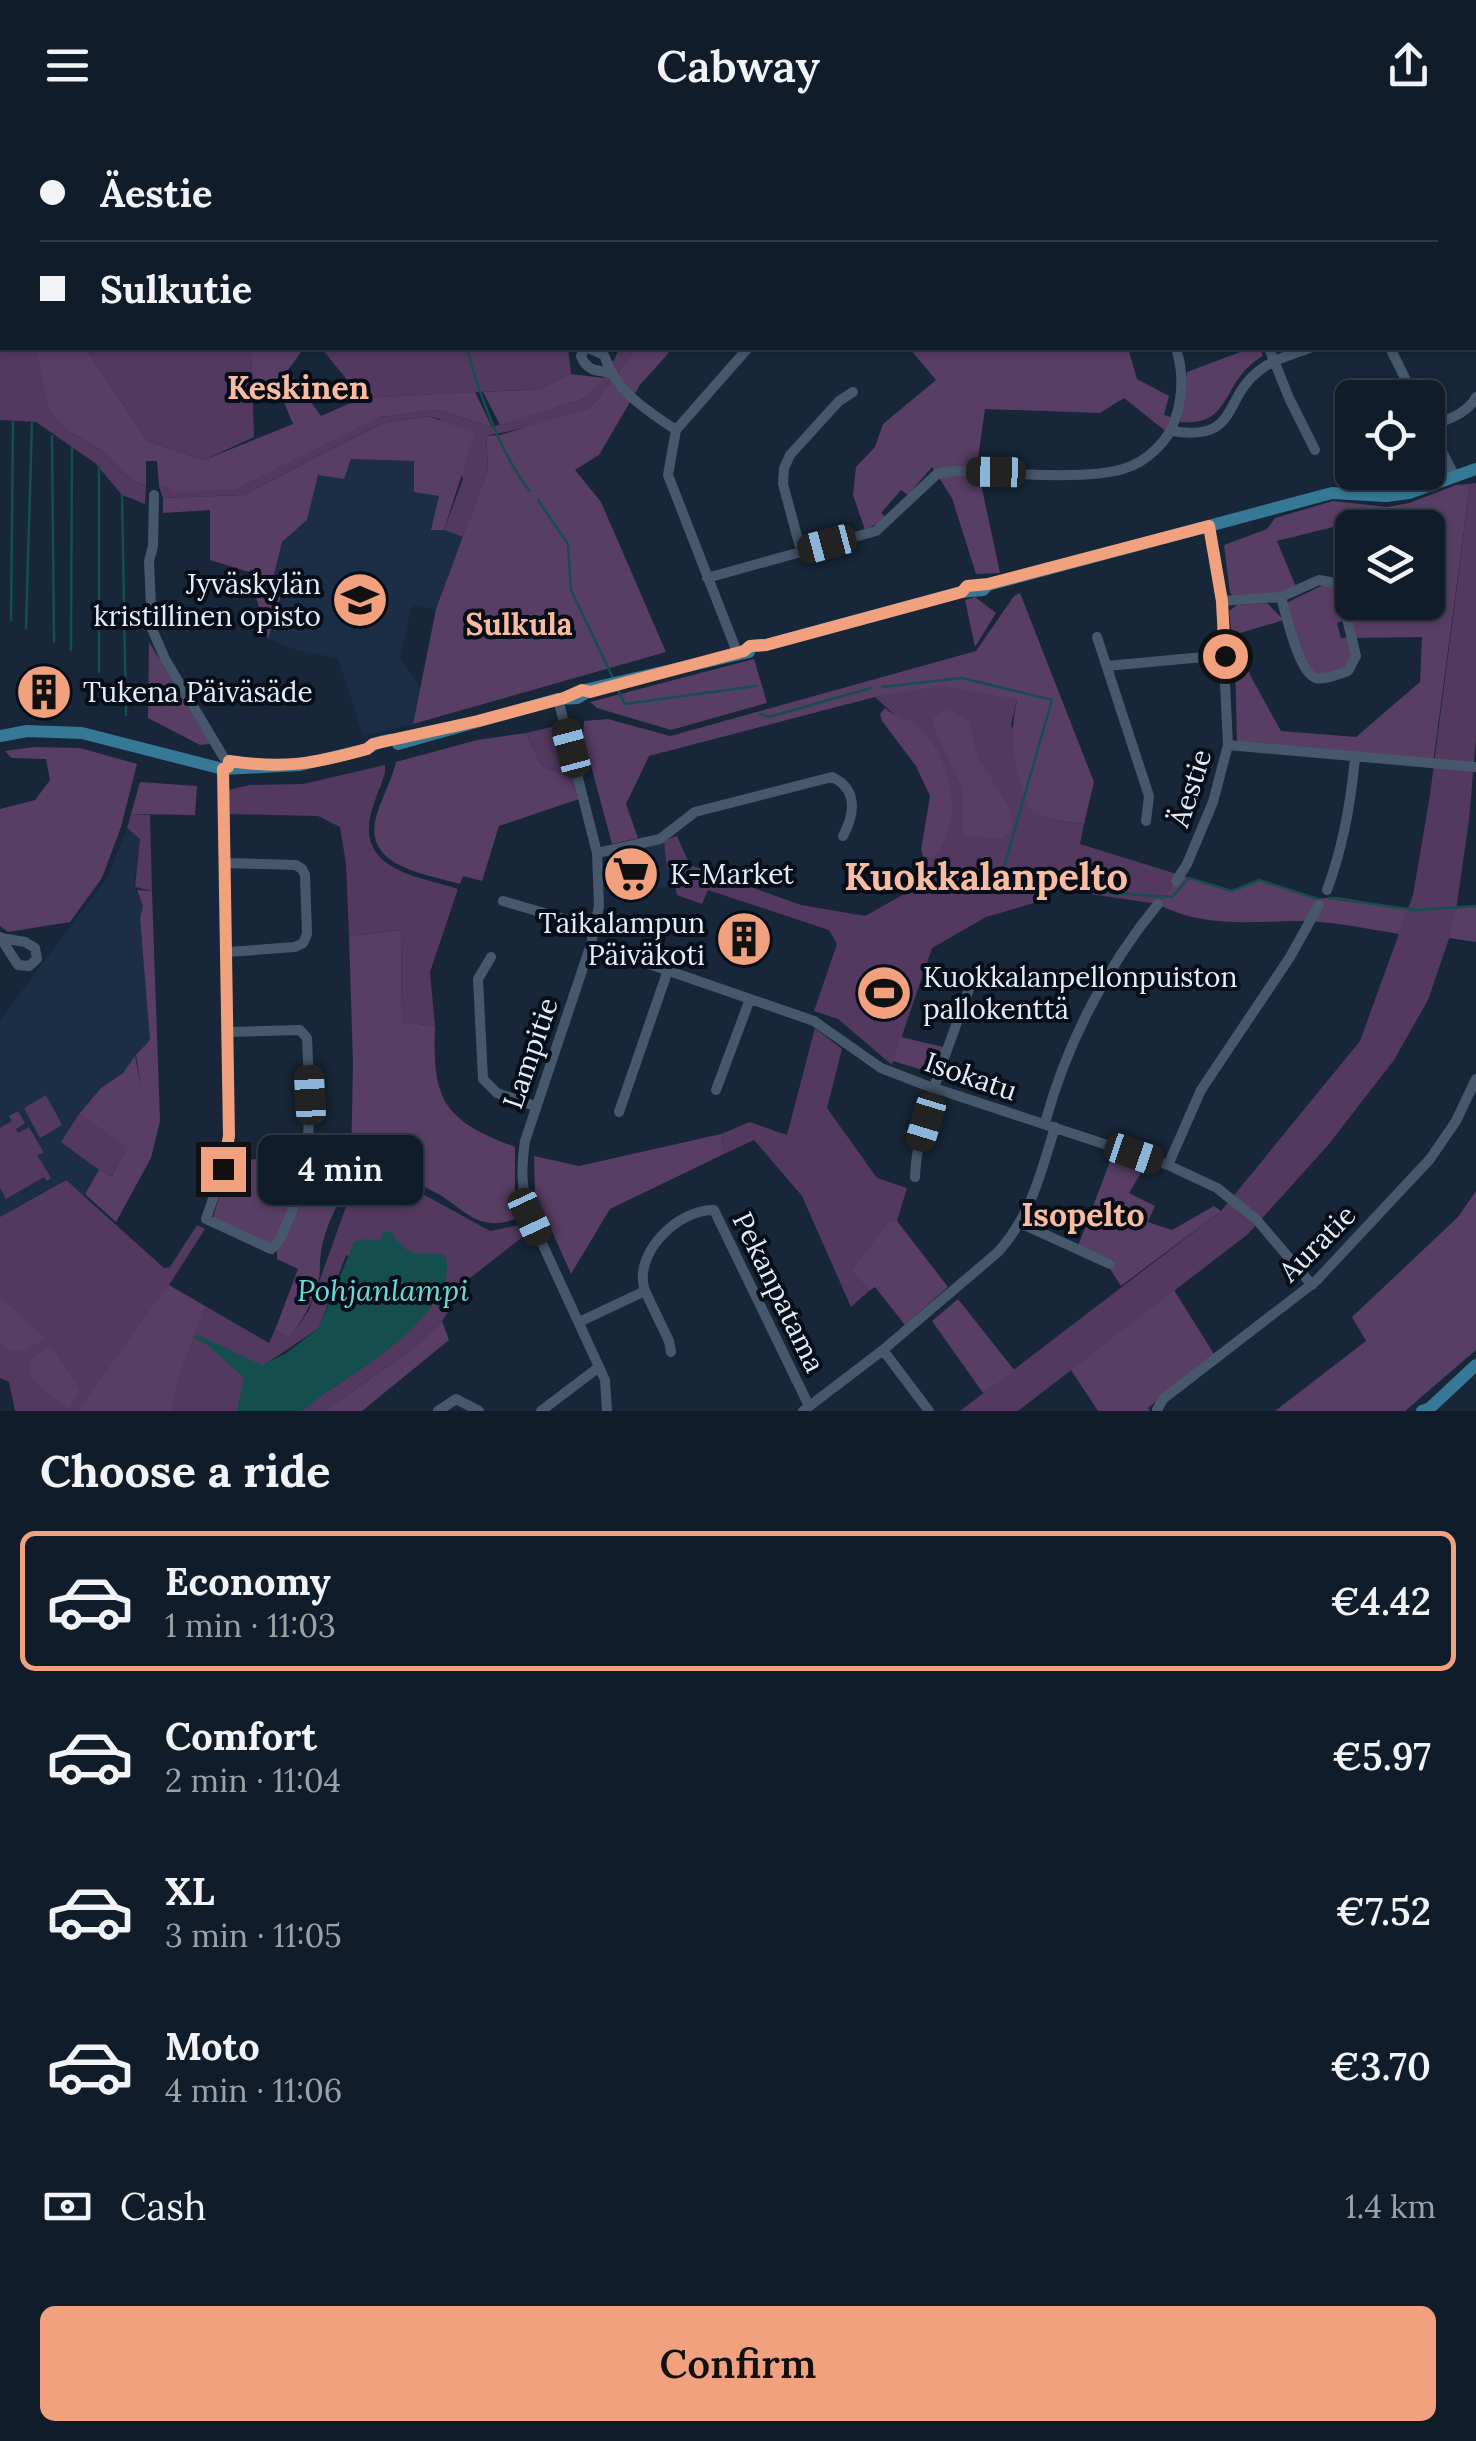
<!DOCTYPE html>
<html lang="en">
<head>
<meta charset="utf-8">
<style>
  body { margin:0; font-family:Lora,serif; background:#1e2936; color:#f1f3f6; height:100vh; display:flex; flex-direction:column; font-size:38px; white-space:nowrap }
  * { box-sizing:border-box; margin:0 }
  p { font-size:32px; color:#9ca1a8 }
  .icon { flex:none; width:55px; height:55px; fill:none; stroke:currentColor; stroke-width:2; stroke-linecap:round; stroke-linejoin:round }
  .map { position:relative; height:1281px; overflow:hidden }
  .sheet { display:flex; flex-direction:column; background:#111c2a; flex:1 }
  .sheet>* { flex:none }
  .banner { position:absolute; left:0px; top:0px; width:1478px; height:220px; box-shadow:0 2px 8px #0004,0 0 0 2px #303a47; display:grid; align-content:center; height:220px; padding:0 40px; background:#111c2a }
  .controls { position:absolute; left:1335px; top:250px; display:grid; gap:20px }
  .controls a { display:grid; place-items:center; width:110px; height:110px; border-radius:15px; background:#111c2a; box-shadow:0 2px 8px #0004,0 0 0 2px #303a47; font-size:50px }
  .end { position:absolute; width:45px; height:45px; margin:-22px; border:12px solid #f1a17d; background:#111; box-shadow:0 0 0 5px #111 }
  .from { border-radius:50% }
  .bubble { position:absolute; height:70px; border-radius:15px; background:#111c2a; box-shadow:0 2px 8px #0004,0 0 0 2px #303a47; font-size:32px; font-weight:600; line-height:70px; text-align:center }
  .car { position:absolute; width:30px; height:60px; margin:-30px -15px; border-radius:12px; box-shadow:0 0 8px 2px #0007; background:linear-gradient(#222 24%,#8ab4d8 0 40%,#222 0 76%,#8ab4d8 0 86%,#222 0) }
  .banner b { display:flex; align-items:center; gap:35px; height:95px; font-size:38px }
  .banner b+b { border-top:2px solid #303a47 }
  .banner i { width:25px; height:25px; background:#f1f3f6 }
  ul { padding:0; list-style:none }
  li { display:flex; align-items:center; gap:30px; height:140px; margin:0 20px 15px; padding:0 20px; border:5px solid transparent; border-radius:15px }
  li div { flex:1 }
  li b { display:block; font-size:38px }
  li em { font-style:normal; font-weight:600 }
  li.on { border-color:#f1a17d }
  li>.icon { width:90px; height:90px; stroke-width:1.5 }
  h2 { padding:0 40px; font-size:45px; line-height:120px }
  .pay { display:flex; align-items:center; gap:25px; height:110px; padding:0 40px; font-size:38px }
  .pay p { margin-inline-start:auto }
  .primary-button { display:flex; gap:20px; margin-top:auto; padding:20px 40px }
  .primary-button a { flex:1; height:115px; border-radius:15px; background:#f1a17d; color:#111; font-size:40px; font-weight:600; line-height:115px; text-align:center }
  header { display:flex; justify-content:space-between; align-items:center; height:130px; padding:0 40px; background:#111c2a; font-size:45px; font-weight:600 }
  .map>svg:first-child { display:block }
</style>
</head>
<body>
<header><svg class="icon" aria-label="menu" viewBox="0 0 24 24"><path d="M4 6h16M4 12h16M4 18h16"/></svg>Cabway<svg class="icon" aria-label="share" viewBox="0 0 24 24"><path d="M12 15V3M7 8l5-5 5 5M5 13v7h14v-7"/></svg></header>
<div class="map">
<svg width="1476" height="1281" viewBox="0 0 1476 1281">
  <rect width="100%" height="100%" fill="#172638"/>
  <path fill="#1b2e46" d="M351,329L414,331L440,366L432,399L444,400L463,407L436,479L412,475L400,527L420,557L413,594L363,606L338,528L299,521L268,509L281,466L273,449L282,412L307,390L318,345Z
    M127,699L140,709L134,755L143,776L140,788L151,911L123,943L101,958L79,983L129,1018L99,1041L83,1067L65,1050L0,1087V890L108,746Z
    M664,711L667,738L671,737L675,757L612,758L613,725Z"/>
  <path fill="#53395f" fill-rule="evenodd" d="M0,0H527V2H2L0,65Z
    M0,157L2,218H33C43,238 42,259 49,279C58,300 80,306 97,318C117,330 122,350 146,355L145,374L122,365L95,333L36,292L0,290Z
    M85,218H251L254,307L204,330L148,311Z
    M321,218H568L571,244L539,259L362,268Z
    M619,218H637L590,278L538,295L486,306L488,339L463,407L444,400L463,349L440,289L428,286L383,293L243,365L163,368L159,356H170V361L235,360L379,287L437,280L492,297L583,269L612,238L609,230L614,231Z
    M1476,353V609L1469,690L1454,794L1428,870L1394,930L1329,1014L1248,1104L1018,1281H960L1221,1081L1360,911L1413,765L1430,665L1470,354Z
    M942,555L1017,570L1011,595L1055,690L1084,694L1080,714L1180,745L1158,774L1048,758L1034,773L986,787L932,818L892,935L838,889L814,881L837,814L829,800L708,760L702,774L677,765L671,738L667,739L664,711L677,706L690,735L801,775L865,786L913,759L938,675L898,588L875,567Z
    M560,595L579,669L568,647L541,635L526,603Z
    M385,635V643C380,659 370,679 369,696C366,742 425,748 458,759L430,842L435,896L402,892L401,800L349,806L346,734L340,697L318,686L227,684L228,660L250,655L303,654Z
    M131,684L150,685L152,761L135,757L140,709L127,698Z
    M815,898L842,919L827,978L877,1048L907,1058L897,1091H889L853,1140L869,1161L851,1177L802,1066L754,1010L724,1024L721,1004L750,992L787,1005Z
    M46,965L62,995L40,1008L24,978Z
    M18,981L25,993L16,999L18,1003L29,997L44,1023L37,1025L51,1048L47,1051L44,1047L6,1069L0,1058V998L12,991L9,986Z
    M79,984L129,1018L110,1048L61,1012Z
    M376,1049L410,1057L490,1101L519,1095L525,1105L470,1148L442,1191L414,1218L324,1281H15L9,1252L0,1248V1087L66,1050L164,1138L170,1137L197,1095L205,1099L169,1155L269,1213L275,1200L290,1208L309,1180L348,1071L356,1059ZM346,1125L438,1166C405,1212 361,1240 314,1270L267,1233L319,1198Z"/>
  <path fill="#583d64" d="M953,0H1208L1209,2H945Z
    M33,218H85L148,311L204,330L293,294L275,251L252,262L251,218H304L288,240L321,286L362,268L475,262L492,297L437,280L380,287L235,360L170,362L169,356H159L157,331H146V355C122,350 117,330 97,318C80,306 58,300 49,279C42,260 43,239 33,218Z
    M637,218H673L640,255L599,325L575,340L601,372L666,522L413,594L436,479L488,339L486,306L500,305L590,278Z
    M909,218H1128L1137,249L1169,266L1164,285L1174,288L1168,303L1124,268L1100,283L985,279L977,335L1000,443L976,444L952,368L932,337L908,365L901,360L881,383L887,388L865,400L853,365L856,337L875,317L883,294L936,250Z
    M1251,218H1260L1263,226C1220,250 1234,297 1180,292L1187,242Z
    M571,244L604,248L583,269L500,295L483,262L539,259Z
    M428,286L475,303L444,400H431L439,366L414,362V331L351,329L344,349L318,345L307,390L282,412L273,449L281,466L268,509L249,442L210,430V380L163,383V368L243,365L383,293Z
    M1352,339V342L1424,343L1421,347L1390,356H1354L1348,349Z
    M1470,354L1433,634L1237,615L1235,533L1229,481L1237,475L1267,473L1284,490L1240,503L1250,545L1281,601L1356,607L1420,552L1422,507L1355,508L1351,483L1373,473L1428,472V398H1352V403L1341,395L1277,411L1296,457L1288,462L1235,467L1230,463L1224,415L1267,399L1275,388L1333,371L1387,377L1409,373L1456,355Z
    M1327,453L1337,461L1345,490L1337,493L1341,508L1349,507L1353,525L1347,537C1340,539 1329,545 1322,545C1303,546 1288,488 1288,472Z
    M1020,463L1094,652L1084,694L1055,690L1031,681C1013,638 1008,615 1017,570L942,556L875,567L649,626L626,674L638,708L612,714L583,606L584,591L608,589L670,606L976,521L1014,466Z
    M975,467L996,483L975,517L965,470Z
    M149,512L210,614L200,615L148,588Z
    M754,529L767,573L671,600L597,578L590,572Z
    M885,578C895,588 909,588 919,597C951,628 967,694 932,728L923,726L921,720L930,666L916,636L882,591L880,584Z
    M949,580L969,591L977,626L1010,679L1012,700L1002,708L963,706V659L933,597V589L939,583Z
    M526,603L541,635L568,647L579,669L499,696L482,751L463,746L460,754C428,744 367,738 375,692C379,672 391,653 396,632L477,610Z
    M34,617L80,618L137,634L121,697L102,748L70,792L8,802L0,796V679L35,670L50,650L46,629L12,628L5,621Z
    M140,652L197,656L195,685L131,684Z
    M1180,745L1232,761L1259,750L1314,769L1337,767L1408,779L1399,804C1368,799 1336,792 1305,791C1255,791 1204,799 1158,774Z
    M137,760L152,761L160,991L151,1028L116,1092L85,1064L99,1040L111,1047L128,1018L79,984L101,958L123,943L135,926L141,958L136,925L150,910L140,788L143,776Z
    M1476,776V812L1449,808L1456,778Z
    M401,800L402,892L435,896C432,971 444,990 515,1017V1067L522,1087C512,1090 502,1094 491,1093C471,1092 455,1073 438,1064C422,1055 399,1044 380,1043C347,1041 325,1095 321,1123C319,1133 321,1143 318,1153C312,1174 302,1190 290,1208L275,1200L298,1139L277,1129V1119L213,1088L229,1030L303,1028L351,1031L353,934L349,806Z
    M901,907L943,917L936,944L893,931Z
    M721,1004L724,1024L610,1079L571,1144L535,1063L534,1026L579,1036Z
    M1112,1026L1145,1036L1129,1063L1155,1076L1148,1092L1172,1100L1214,1076L1221,1081L1121,1156L1110,1139L1114,1130L1078,1116Z
    M1476,1061V1220L1405,1281H1275L1366,1211L1352,1187L1458,1087Z
    M889,1091H897L948,1157L905,1195L875,1157L869,1161L852,1140Z
    M168,1155L205,1176L179,1246L170,1281H78Z
    M1174,1160L1214,1224L1148,1278L1150,1281H1098L1071,1240Z
    M0,1167L45,1208L26,1221H11L0,1211Z
    M958,1169L1015,1241L983,1263L932,1191Z
    M442,1191L449,1210L362,1281H324L414,1218Z
    M50,1215L80,1260L69,1279C58,1269 20,1249 31,1231C34,1225 45,1220 50,1215Z"/>
  <path fill="#144e4e" d="M383,1102H391C413,1133 416,1119 445,1125C463,1177 361,1240 325,1263C318,1268 308,1279 300,1281C287,1281 254,1281 238,1281C237,1268 244,1260 243,1247L209,1216L192,1207L198,1205L262,1235L285,1224L319,1198L354,1112L366,1109L380,1111Z"/>
  <g fill="none" stroke-linecap="round" stroke-linejoin="round">
    <path stroke="#144e4e" stroke-width="2.5" d="M359,0L360,2
      M467,218C477,259 503,329 530,361
      M52,306L54,512
      M99,336V542
      M122,365L126,585
      M538,370L568,414L571,460L613,548
      M11,490L13,291
      M26,498L32,292
      M71,520L72,318
      M882,557L962,548L1052,570L998,757L1025,758
      M618,560L625,574L756,556
      M760,584L769,587L871,558
      M1037,758L1172,767L1189,748L1232,761L1259,750L1318,769
      M1329,768L1416,780L1476,776"/>
    <path stroke="#47586d" stroke-width="10" d="M1475,7H1476
      M585,218L581,226C586,240 596,241 609,242
      M588,218L604,225C616,262 645,279 676,300
      M1269,218L1289,268L1315,320
      M1390,218L1415,268
      M1428,294L1455,347
      M1429,297C1445,290 1468,284 1476,267
      M1172,301C1240,312 1222,268 1260,240C1274,229 1293,224 1310,218
      M154,365L153,416L149,431L152,499L165,529L224,628
      M801,421L783,354L784,338L790,325L839,271L853,262
      M707,448L876,401L937,344L951,341C995,342 1084,351 1123,339C1147,332 1169,311 1176,287C1183,264 1183,240 1176,218
      M1221,471L1281,467L1319,450L1335,453L1340,459L1356,526L1348,541C1339,544 1325,550 1316,548C1299,544 1286,484 1281,467
      M1097,507L1149,666L1146,691
      M737,522L668,345L676,300L748,218
      M1107,536L1225,525
      M558,569L597,723L599,776L591,814L525,1011C521,1038 521,1060 530,1087L605,1250L607,1281
      M1228,615L1476,637
      M223,639L229,1006L223,1039L206,1089L271,1119C280,1113 283,1103 287,1093C314,1035 310,970 307,908L300,900L229,902
      M597,723L660,709L695,682L832,647C858,659 855,684 843,706
      M225,733L296,735L302,739L305,745L307,804L303,813L295,817L228,822
      M1176,751L1187,734L1213,672L1228,615L1221,471L1209,396
      M1327,760C1343,717 1351,673 1355,627
      M503,771L595,798
      M0,807L18,835L29,836L37,829L35,818L25,812L1,808
      M591,814L814,891L881,938L925,955L1168,1035L1217,1058L1256,1089L1312,1155
      M491,827L478,849L483,949L497,963L535,976
      M716,960L750,869
      M619,982L668,840
      M1045,993C1066,915 1106,837 1158,774
      M1168,1035L1201,960L1290,827L1319,775
      M915,1047C917,988 953,908 972,850L978,841
      M1022,1094L1110,1134
      M645,1161L669,1211L671,1222
      M579,1192L645,1161C632,1124 678,1079 714,1080L809,1276
      M883,1220L929,1281
      M1157,1280L1163,1269L1316,1151L1430,1029L1456,991L1476,949
      M438,1281L456,1269L479,1281
      M541,1281L599,1237
      M803,1281L883,1220L998,1122C1031,1086 1041,1042 1055,997"/>
    <path stroke="#357996" stroke-width="12" d="M744,521L750,516L766,515L961,462L983,460L988,455L1332,363L1386,366L1409,363L1476,339
      M584,560L749,522
      M0,606L27,601L82,603L223,639L300,635L367,619C376,612 390,608 402,610
      M398,614L558,569L577,568L589,561
      M1422,1281L1430,1278L1476,1235"/>
  </g>
  <g fill="none" stroke-linecap="round" stroke-linejoin="round">
    <path stroke="#f1a17d" stroke-width="12" d="M223,1039L229,1006L223,639L228,637L229,631C284,639 313,634 367,619L373,614L478,591L564,568L582,560L590,562L744,521L750,516L766,515L962,462L967,456L988,454L1209,396L1222,471L1225,526"/>
  </g>
  <defs>
    <g id="school-disc" transform="scale(2.875)"><circle r="9.5" fill="#f1a17d" stroke="#080e17"/><path d="M0-5L7-2L0 1L-7-2ZM-4 1L0 2.5L4 1V4Q0 6-4 4Z" fill="#111"/></g>
    <g id="building-disc" transform="scale(2.875)"><circle r="9.5" fill="#f1a17d" stroke="#080e17"/><path d="M-4-6H4V6H1V3H-1V6H-4ZM-2.5-4.3h1.7v1.8h-1.7ZM.8-4.3h1.7v1.8H.8ZM-2.5-1h1.7V.8h-1.7ZM.8-1h1.7V.8H.8Z" fill="#111"/></g>
    <g id="supermarket-disc" transform="scale(2.875)"><circle r="9.5" fill="#f1a17d" stroke="#080e17"/><path d="M-6-5.5h2.5l.6 2H6L4.5 2H-2.5L-4.4-4H-6ZM-1.5 3.2a1.3 1.3 0 1 0 .1 0ZM3 3.2a1.3 1.3 0 1 0 .1 0Z" fill="#111"/></g>
    <g id="stadium-disc" transform="scale(2.875)"><circle r="9.5" fill="#f1a17d" stroke="#080e17"/><path d="M0-5a6.5 5 0 1 0 0 10a6.5 5 0 1 0 0-10ZM-3.5-1.8h7v3.6h-7Z" fill="#111"/></g>
  </defs>
  <g fill-rule="evenodd">
    <use href="#school-disc" x="360" y="470"/>
    <use href="#building-disc" x="44" y="562"/>
    <use href="#supermarket-disc" x="631" y="744"/>
    <use href="#building-disc" x="744" y="809"/>
    <use href="#stadium-disc" x="884" y="863"/>
  </g>
  <g text-anchor="middle" stroke-width="8" stroke-linejoin="round" paint-order="stroke">
    <g font-size="28" fill="#e4eefb" stroke="#080e17" text-anchor="start">
      <text x="321" y="464" text-anchor="end">Jyväskylän<tspan x="321" dy="32">kristillinen opisto</tspan></text>
      <text x="83" y="572">Tukena Päiväsäde</text>
      <text x="670" y="754">K-Market</text>
      <text x="705" y="803" text-anchor="end">Taikalampun<tspan x="705" dy="32">Päiväkoti</tspan></text>
      <text x="923" y="857">Kuokkalanpellonpuiston<tspan x="923" dy="32">pallokenttä</tspan></text>
    </g>
    <g font-size="28" fill="#e4eefb" stroke="#080e17">
      <text transform="translate(1190 658) rotate(-72)" y="10">Äestie</text>
      <text transform="translate(530 923) rotate(-71)" y="10">Lampitie</text>
      <text transform="translate(971 946) rotate(19)" y="10">Isokatu</text>
      <text transform="translate(1317 1113) rotate(-45)" y="10">Auratie</text>
      <text transform="translate(779 1162) rotate(64)" y="10">Pekanpatama</text>
    </g>
    <g font-size="30" font-weight="bold" fill="#f9bca1" stroke="#080e17">
      <text x="519" y="505">Sulkula</text>
    </g>
    <g font-size="30" font-style="italic" fill="#6bdada" stroke="#080e17">
      <text x="383" y="1171">Pohjanlampi</text>
    </g>
    <g font-size="32" font-weight="bold" fill="#f9bca1" stroke="#080e17">
      <text x="298" y="269">Keskinen</text>
      <text x="1083" y="1096">Isopelto</text>
    </g>
    <g font-size="38" font-weight="bold" fill="#f9bca1" stroke="#080e17">
      <text x="986" y="760">Kuokkalanpelto</text>
    </g>
  </g>
</svg>
<div class="controls">
<a><svg class="icon" aria-label="locate" viewBox="0 0 24 24"><circle cx="12" cy="12" r="6"/><path d="M12 2v4M12 18v4M2 12h4M18 12h4"/></svg></a>
<a><svg class="icon" aria-label="layers" viewBox="0 0 24 24"><path d="M12 4l9 5-9 5-9-5zM3 14l9 5 9-5"/></svg></a>
</div>
<i class="end from" style="left:1225px;top:526px"></i>
<i class="end" style="left:223px;top:1039px"></i>
<div class="bubble" style="left:258px;top:1005px;width:165px">4 min</div>
<i class="car" style="left:996px;top:342px;rotate:271deg"></i>
<i class="car" style="left:827px;top:414px;rotate:255deg"></i>
<i class="car" style="left:571px;top:618px;rotate:345deg"></i>
<i class="car" style="left:310px;top:965px;rotate:357deg"></i>
<i class="car" style="left:926px;top:992px;rotate:197deg"></i>
<i class="car" style="left:1134px;top:1024px;rotate:109deg"></i>
<i class="car" style="left:530px;top:1087px;rotate:155deg"></i>
<div class="banner">
<b><i class="from"></i>Äestie</b>
<b><i></i>Sulkutie</b>
</div>
</div>
<section class="sheet">
<h2>Choose a ride</h2>
<ul>
<li class="on"><svg class="icon" aria-label="car" viewBox="0 0 24 24"><path d="M5 17H2v-5l4-1 3-4h7l3 4 3 1v5h-3M9 17h6M6 11h13"/><circle cx="7" cy="17" r="2"/><circle cx="17" cy="17" r="2"/></svg><div><b>Economy</b><p>1 min · 11:03</p></div><em>€4.42</em></li>
<li><svg class="icon" aria-label="car" viewBox="0 0 24 24"><path d="M5 17H2v-5l4-1 3-4h7l3 4 3 1v5h-3M9 17h6M6 11h13"/><circle cx="7" cy="17" r="2"/><circle cx="17" cy="17" r="2"/></svg><div><b>Comfort</b><p>2 min · 11:04</p></div><em>€5.97</em></li>
<li><svg class="icon" aria-label="car" viewBox="0 0 24 24"><path d="M5 17H2v-5l4-1 3-4h7l3 4 3 1v5h-3M9 17h6M6 11h13"/><circle cx="7" cy="17" r="2"/><circle cx="17" cy="17" r="2"/></svg><div><b>XL</b><p>3 min · 11:05</p></div><em>€7.52</em></li>
<li><svg class="icon" aria-label="car" viewBox="0 0 24 24"><path d="M5 17H2v-5l4-1 3-4h7l3 4 3 1v5h-3M9 17h6M6 11h13"/><circle cx="7" cy="17" r="2"/><circle cx="17" cy="17" r="2"/></svg><div><b>Moto</b><p>4 min · 11:06</p></div><em>€3.70</em></li>
</ul>
<div class="pay"><svg class="icon" aria-label="cash" viewBox="0 0 24 24"><path d="M3 7h18v10H3z"/><circle cx="12" cy="12" r="2"/></svg>Cash<p>1.4 km</p></div>
<div class="primary-button"><a>Confirm</a></div>
</section>
</body>
</html>
